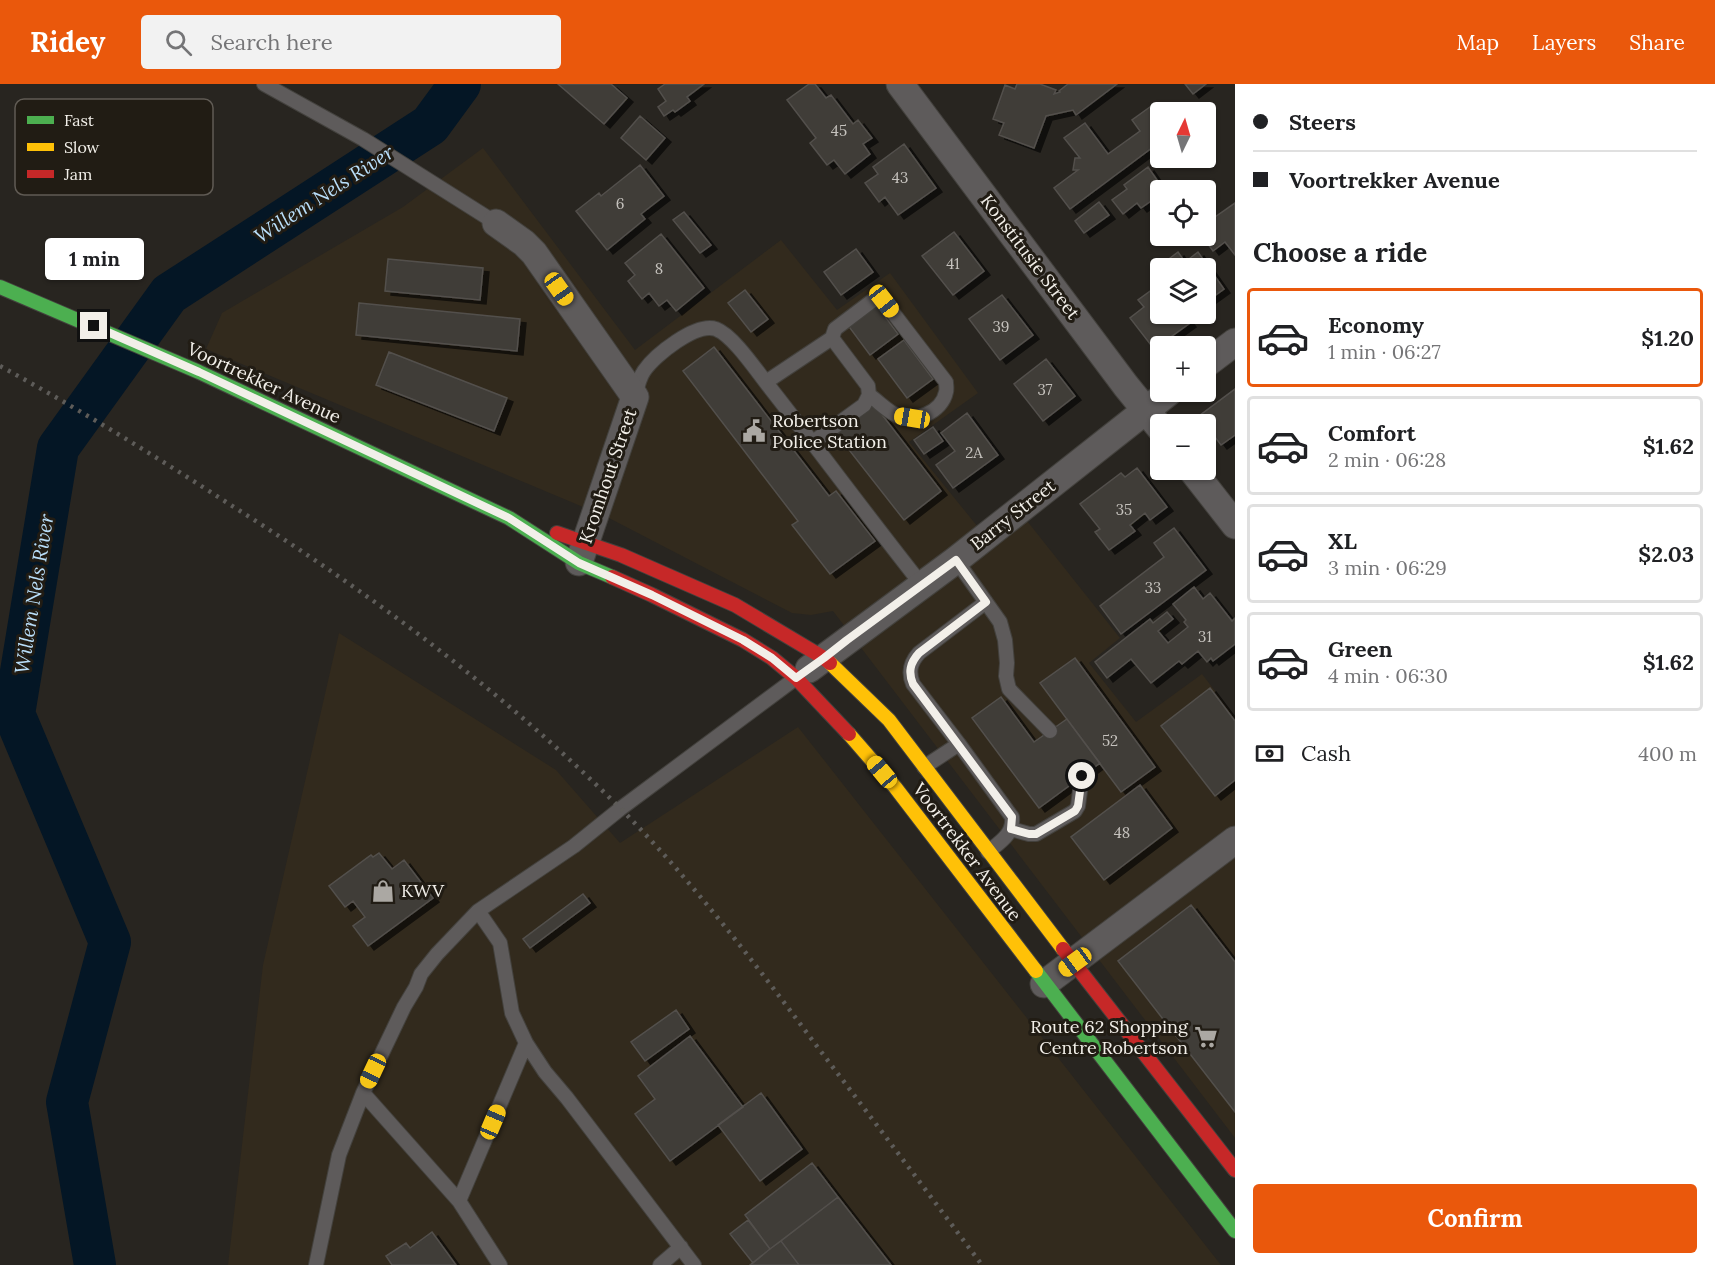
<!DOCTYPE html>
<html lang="en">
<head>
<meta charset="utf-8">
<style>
  body { margin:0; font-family:Lora,serif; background:#f2f2f2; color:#202124; height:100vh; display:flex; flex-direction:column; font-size:22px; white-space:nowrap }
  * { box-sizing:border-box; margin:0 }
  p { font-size:20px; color:#757577 }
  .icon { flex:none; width:33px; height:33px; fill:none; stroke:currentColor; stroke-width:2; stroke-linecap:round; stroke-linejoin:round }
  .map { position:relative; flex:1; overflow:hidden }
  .side { display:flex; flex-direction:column; background:#fff; width:480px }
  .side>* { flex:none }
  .banner { display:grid; align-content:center; height:132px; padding:0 18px; background:#fff }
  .needle { width:39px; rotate:5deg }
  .fabs { position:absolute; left:1150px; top:18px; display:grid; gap:12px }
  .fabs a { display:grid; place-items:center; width:66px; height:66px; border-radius:6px; background:#fff; box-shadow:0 2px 4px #0004; font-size:30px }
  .end { position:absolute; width:27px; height:27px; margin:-14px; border:8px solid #f2efe9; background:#111; box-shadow:0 0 0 3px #111 }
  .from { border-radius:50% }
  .bubble { position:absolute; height:42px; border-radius:6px; background:#fff; box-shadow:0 2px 4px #0004; font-size:20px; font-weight:700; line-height:42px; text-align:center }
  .car { position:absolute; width:18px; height:36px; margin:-18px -9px; border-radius:8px; box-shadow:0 0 4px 2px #0007; background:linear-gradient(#f5c518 24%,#345 0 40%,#f5c518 0 76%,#345 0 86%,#f5c518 0) }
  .banner b { display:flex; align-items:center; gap:21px; height:57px; font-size:22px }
  .banner b+b { border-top:2px solid #e0e0e0 }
  .banner i { width:15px; height:15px; background:#202124 }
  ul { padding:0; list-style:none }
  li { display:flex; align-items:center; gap:18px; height:99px; margin:0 12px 9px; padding:0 6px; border:3px solid #e0e0e0; border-radius:6px }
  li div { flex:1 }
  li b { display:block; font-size:22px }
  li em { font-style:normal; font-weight:700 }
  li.active { border-color:#ea580c }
  li>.icon { width:54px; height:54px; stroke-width:1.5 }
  h2 { padding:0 18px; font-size:27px; line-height:72px }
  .pay { display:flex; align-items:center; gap:15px; height:66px; padding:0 18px; font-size:22px }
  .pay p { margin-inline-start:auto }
  .primary-button { display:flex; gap:12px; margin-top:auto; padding:12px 18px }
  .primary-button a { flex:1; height:69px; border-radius:6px; background:#ea580c; color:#fff; font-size:24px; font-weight:700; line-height:69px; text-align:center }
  header { display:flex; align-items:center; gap:36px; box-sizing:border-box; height:84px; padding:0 30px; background:#ea580c; color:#fff }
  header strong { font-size:28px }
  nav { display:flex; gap:33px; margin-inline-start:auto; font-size:21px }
  .search { width:420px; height:54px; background:#f2f2f2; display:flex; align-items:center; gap:15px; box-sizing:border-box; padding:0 21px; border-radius:6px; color:#757577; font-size:22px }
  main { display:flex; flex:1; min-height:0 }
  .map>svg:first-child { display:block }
</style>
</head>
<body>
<header>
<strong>Ridey</strong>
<div class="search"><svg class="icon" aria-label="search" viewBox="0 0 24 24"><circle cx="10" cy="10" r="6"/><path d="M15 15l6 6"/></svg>Search here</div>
<nav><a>Map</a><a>Layers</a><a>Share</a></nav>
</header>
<main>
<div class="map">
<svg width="1235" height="1181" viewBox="0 0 1235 1181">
  <defs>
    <filter id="shadow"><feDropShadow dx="6" dy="4" stdDeviation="0" flood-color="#0009"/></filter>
  </defs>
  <rect width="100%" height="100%" fill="#282520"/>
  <path fill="#322a1d" d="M483,64L635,266L781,156L837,226L890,189L978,309L909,358L982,448L1016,423L1120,554L1089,579L1136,638L1202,590L1235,633V1054L833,527L811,531L792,529L607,433L206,265L222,229L403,123Z
    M339,549L556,686L620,759L798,643L1221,1181H228L263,881Z"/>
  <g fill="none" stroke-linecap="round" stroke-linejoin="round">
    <path stroke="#041625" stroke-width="42" d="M95,1181L67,1018L110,858L14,630L58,364L169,210L430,41L460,0"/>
  </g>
  <path fill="#3f3c38" stroke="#53504c" stroke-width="1.5" filter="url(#shadow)" d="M558,0H611L627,14L604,40Z
    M665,0H704L687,13L690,17L675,28L673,26L664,32L658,23L666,17L658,5Z
    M809,0H815L826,14L831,11L853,40L858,36L872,54L863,60L870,70L845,90L834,76L827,81L810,59L816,54L787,16Z
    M1017,0H1040L1056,6L1054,10L1060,8L1059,7L1068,0H1117L1076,31L1073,26L1046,32L1034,64L999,51L1004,39L993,35L1005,1L1015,5Z
    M1185,0H1206L1193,10Z
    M1150,23L1161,37V57L1070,125L1054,104L1078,86H1073L1075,74H1080L1064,54L1085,39L1108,70L1140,47L1132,36Z
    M640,32L665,54L646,76L621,54Z
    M904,60L936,104L898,131L885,113L879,118L865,99L878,90L873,83Z
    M640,81L664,112L641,130L645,135L607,166L576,127L599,109L601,112Z
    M1148,83L1164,106H1161V110L1141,124L1137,119L1123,130L1112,116L1127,105L1124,101Z
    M1099,118L1109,131L1084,149L1075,137Z
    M1235,119V171L1225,158L1213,167L1202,152H1206V127L1212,135Z
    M684,128L711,161L700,169L673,136Z
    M954,148L984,187L953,211L922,172Z
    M661,150L704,204L676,227L667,216L659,222L649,209L642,215L628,197L635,191L625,179Z
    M856,165L873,188L841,211L824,188Z
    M1178,168L1185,178L1198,168L1224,205L1206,218V184H1163L1161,181Z
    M388,175L483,184L480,216L385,207Z
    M1160,200L1161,230H1183L1190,239L1154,265L1130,234L1144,223L1138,216Z
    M745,206L768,235L751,248L728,219Z
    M1002,211L1033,251L1000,276L969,235Z
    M359,219L520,235L517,267L356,251Z
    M875,219L898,250L870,271L847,240Z
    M904,256L933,295L907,314L878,275Z
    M714,263L829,412L836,407L875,457L830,490L792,441L798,437L683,287Z
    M389,268L507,314L494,347L376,301Z
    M1046,275L1075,312L1043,337L1014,300Z
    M1235,305V351L1221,361L1199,332Z
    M873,319L941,407L904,436L835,348Z
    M967,329L998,371L953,404L936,381L955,367L941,349Z
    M933,343L943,357L924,370L914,356Z
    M1137,384L1167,423L1150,436L1145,429L1130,441L1135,447L1109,466L1095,448L1100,445L1080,420L1121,389L1125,393Z
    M1174,444L1206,486L1121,550L1100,522L1164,473L1154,459Z
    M1194,503L1203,515L1210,509L1232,537L1235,534V560L1213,577L1211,574L1207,578L1198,567L1182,580L1179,577L1151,599L1131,575L1107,594L1095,578L1150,535L1153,539L1167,528L1173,535L1158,547L1168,559L1188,543L1184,538L1186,536L1173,520Z
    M1075,574L1155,683L1121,708L1040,599Z
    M1210,604L1235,637V696L1215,712L1161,642Z
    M1001,613L1034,658L1067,635L1100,679L1039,724L972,634Z
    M1140,701L1172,744L1104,796L1071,753Z
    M379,769L392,785L404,776L433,814L368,862L353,842L365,833L353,817L345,823L329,802L371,771L373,773Z
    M583,810L590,819L530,864L523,855Z
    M1191,821L1235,878V1028L1118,877Z
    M676,926L689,945L645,977L631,958Z
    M690,952L743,1023L670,1077L635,1030L655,1015L638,992Z
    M761,1009L802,1065L760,1097L718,1041Z
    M812,1079L838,1113L770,1165L745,1131Z
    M838,1113L891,1181H799L781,1157Z
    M748,1136L770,1165L753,1179L730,1150Z
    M432,1148L456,1181H392L386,1172L406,1159L410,1164Z
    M781,1157L799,1181H750L770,1165Z"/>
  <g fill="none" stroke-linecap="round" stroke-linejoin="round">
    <g stroke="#43413d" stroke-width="16">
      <path id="lane" d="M264,0L363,55L496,139
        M832,254L835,245L872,217L876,215L884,217L946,298C946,301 947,305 946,308C942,328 914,340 896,331C886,326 878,317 869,311
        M766,298L832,254L868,302L869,311L864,321L813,358
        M635,313C637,304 639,294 644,287C655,271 696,238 716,245C734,252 758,289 771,305C822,370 871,437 922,501
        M956,476L1000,538L1005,556L1007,579L1006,592L1009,605L1050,647
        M959,660L913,600C908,588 910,579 919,569L986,518
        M924,683L959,660L1012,733C1014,750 1000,758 988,768
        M1011,745L1029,750H1036L1075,727L1078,722L1082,692
        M478,827L500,859L512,929L526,959L545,988L567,1014L694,1181
        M363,1009L459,1117L500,1181
        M459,1117L526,959
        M316,1181L339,1071L363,1009L404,923L416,903L421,890L437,870L478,827L574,762L620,725L796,594
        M660,1181L681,1163"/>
    </g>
    <g stroke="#43413d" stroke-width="29">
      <path id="street" d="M900,0L1126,302L1161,345
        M496,139L524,159L534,169L635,313L579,478
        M1206,280L1235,258
        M1192,386L1235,441
        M809,585L956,476L1169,308
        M1044,900L1235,756"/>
    </g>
    <g stroke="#43413d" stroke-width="16">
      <path id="fast" d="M0,203L199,288L509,434L579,479L612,493
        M1036,887L1235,1147"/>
    </g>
    <g stroke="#43413d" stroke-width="16">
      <path id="slow" d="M830,579L889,636L1063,865
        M849,650L895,703L1036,887"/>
    </g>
    <g stroke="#43413d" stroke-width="16">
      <path id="jam" d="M557,449L621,471L735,521L824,574L830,579
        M612,493L652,511L743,556L772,574L796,594L849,650
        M1063,865L1235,1086"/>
    </g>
    <use href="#lane" stroke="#5e5b5b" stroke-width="14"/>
    <use href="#street" stroke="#5e5b5b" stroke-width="27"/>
    <use href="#fast" stroke="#4caf50" stroke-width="14"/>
    <use href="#slow" stroke="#ffc107" stroke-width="14"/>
    <use href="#jam" stroke="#c62828" stroke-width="14"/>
    <path stroke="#5e5c59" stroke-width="4.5" stroke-dasharray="3 6" stroke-linecap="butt" d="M0,282C77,324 152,370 226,418C367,507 503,607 621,725C694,799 757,882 819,965C874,1037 928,1109 982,1181"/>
  </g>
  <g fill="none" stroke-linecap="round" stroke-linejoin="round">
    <path stroke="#f2efe9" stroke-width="8" d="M94,242L199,288L509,434L579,479L652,511L743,556L772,574L796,594L824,574L847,556L956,476L986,518L919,569C910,579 908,588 913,600L1012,733L1011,745L1029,750H1036L1075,727L1078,722L1082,692"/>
  </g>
  <defs>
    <g id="civic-bare" transform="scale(1.8)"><path d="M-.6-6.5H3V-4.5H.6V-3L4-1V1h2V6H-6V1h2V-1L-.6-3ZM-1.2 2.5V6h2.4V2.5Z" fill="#aba8a3" stroke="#211c14" stroke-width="2.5" paint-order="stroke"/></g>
    <g id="shop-bare" transform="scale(1.8)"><path d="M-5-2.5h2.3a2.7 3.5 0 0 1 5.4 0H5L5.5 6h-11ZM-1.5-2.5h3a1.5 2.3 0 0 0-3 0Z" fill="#aba8a3" stroke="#211c14" stroke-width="2.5" paint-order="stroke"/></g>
    <g id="supermarket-bare" transform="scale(1.8)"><path d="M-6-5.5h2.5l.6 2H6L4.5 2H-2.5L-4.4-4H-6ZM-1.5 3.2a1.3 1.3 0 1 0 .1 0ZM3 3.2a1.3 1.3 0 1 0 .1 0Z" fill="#aba8a3" stroke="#211c14" stroke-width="2.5" paint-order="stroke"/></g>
  </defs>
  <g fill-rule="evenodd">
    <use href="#civic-bare" x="754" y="347"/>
    <use href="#shop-bare" x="383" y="807"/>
    <use href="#supermarket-bare" x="1206" y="953"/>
  </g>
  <g text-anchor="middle" stroke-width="6" stroke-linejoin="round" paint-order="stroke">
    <g font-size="15" fill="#c5c2bd">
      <text x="839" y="52">45</text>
      <text x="900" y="99">43</text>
      <text x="620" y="125">6</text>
      <text x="953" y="185">41</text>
      <text x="659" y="190">8</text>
      <text x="1001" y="248">39</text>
      <text x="1045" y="311">37</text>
      <text x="974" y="374">2A</text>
      <text x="1124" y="431">35</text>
      <text x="1153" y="509">33</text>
      <text x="1205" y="558">31</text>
      <text x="1110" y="662">52</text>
      <text x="1122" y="754">48</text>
    </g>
    <g font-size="18" fill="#f2efe9" stroke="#211c14">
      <text transform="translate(1030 173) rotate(53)" y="6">Konstitusie Street</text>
      <text transform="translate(264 299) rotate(25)" y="6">Voortrekker Avenue</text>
      <text transform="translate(608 392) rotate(-71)" y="6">Kromhout Street</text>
      <text transform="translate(1013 431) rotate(-38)" y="6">Barry Street</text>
      <text transform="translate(967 768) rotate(53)" y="6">Voortrekker Avenue</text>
    </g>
    <g font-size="18" fill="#f2efe9" stroke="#211c14" text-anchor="start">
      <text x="772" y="343">Robertson<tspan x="772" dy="21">Police Station</tspan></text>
      <text x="401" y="813">KWV</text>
      <text x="1188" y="949" text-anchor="end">Route 62 Shopping<tspan x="1188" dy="21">Centre Robertson</tspan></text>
    </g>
    <g font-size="20" font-style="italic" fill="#b9def9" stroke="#211c14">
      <text transform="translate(324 110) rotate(-33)" y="7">Willem Nels River</text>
      <text transform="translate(34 510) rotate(-81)" y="7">Willem Nels River</text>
    </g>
  </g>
  <rect x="15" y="15" width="198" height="96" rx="9" fill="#211c14" stroke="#605b54" stroke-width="1.5"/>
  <rect x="27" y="32" width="27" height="8" fill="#4caf50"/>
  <rect x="27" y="59" width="27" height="8" fill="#ffc107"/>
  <rect x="27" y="86" width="27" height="8" fill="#c62828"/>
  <g font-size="16" fill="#f2efe9">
    <text x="64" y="42">Fast</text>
    <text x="64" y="69">Slow</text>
    <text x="64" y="96">Jam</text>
  </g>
</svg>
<div class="fabs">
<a><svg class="needle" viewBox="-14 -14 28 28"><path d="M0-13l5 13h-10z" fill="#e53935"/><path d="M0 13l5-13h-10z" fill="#757577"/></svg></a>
<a><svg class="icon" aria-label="locate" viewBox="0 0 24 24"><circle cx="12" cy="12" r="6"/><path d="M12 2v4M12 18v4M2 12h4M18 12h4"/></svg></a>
<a><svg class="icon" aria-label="layers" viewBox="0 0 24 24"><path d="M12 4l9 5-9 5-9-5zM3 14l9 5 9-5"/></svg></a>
<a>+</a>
<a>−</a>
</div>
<i class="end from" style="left:1082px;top:692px"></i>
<i class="end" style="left:94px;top:242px"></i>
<div class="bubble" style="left:45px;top:154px;width:99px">1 min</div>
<i class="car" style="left:559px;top:205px;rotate:145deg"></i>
<i class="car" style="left:884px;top:217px;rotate:142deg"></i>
<i class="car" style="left:912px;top:334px;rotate:279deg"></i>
<i class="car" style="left:882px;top:688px;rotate:320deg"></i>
<i class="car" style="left:1075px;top:878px;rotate:234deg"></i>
<i class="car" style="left:373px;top:987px;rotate:205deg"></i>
<i class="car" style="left:493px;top:1038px;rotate:23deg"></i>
</div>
<section class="side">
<div class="banner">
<b><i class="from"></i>Steers</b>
<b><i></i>Voortrekker Avenue</b>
</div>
<h2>Choose a ride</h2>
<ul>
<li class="active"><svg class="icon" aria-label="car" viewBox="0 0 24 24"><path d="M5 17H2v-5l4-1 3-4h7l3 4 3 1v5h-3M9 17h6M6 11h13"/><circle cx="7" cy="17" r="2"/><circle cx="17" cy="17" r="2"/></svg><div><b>Economy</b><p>1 min · 06:27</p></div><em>$1.20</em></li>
<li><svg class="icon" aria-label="car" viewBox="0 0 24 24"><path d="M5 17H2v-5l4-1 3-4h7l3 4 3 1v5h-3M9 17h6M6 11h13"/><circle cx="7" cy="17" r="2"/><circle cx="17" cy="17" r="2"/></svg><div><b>Comfort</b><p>2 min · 06:28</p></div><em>$1.62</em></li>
<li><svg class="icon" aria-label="car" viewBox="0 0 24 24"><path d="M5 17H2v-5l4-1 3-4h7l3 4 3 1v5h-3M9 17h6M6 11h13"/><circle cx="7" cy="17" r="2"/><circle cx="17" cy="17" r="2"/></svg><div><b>XL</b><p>3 min · 06:29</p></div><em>$2.03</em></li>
<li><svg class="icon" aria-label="car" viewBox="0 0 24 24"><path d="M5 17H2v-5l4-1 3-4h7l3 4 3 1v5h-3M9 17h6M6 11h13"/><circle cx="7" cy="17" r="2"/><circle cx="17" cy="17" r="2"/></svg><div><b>Green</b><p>4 min · 06:30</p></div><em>$1.62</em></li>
</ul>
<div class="pay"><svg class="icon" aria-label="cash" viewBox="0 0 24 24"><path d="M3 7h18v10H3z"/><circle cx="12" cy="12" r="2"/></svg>Cash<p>400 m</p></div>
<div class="primary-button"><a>Confirm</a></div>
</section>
</main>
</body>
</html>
